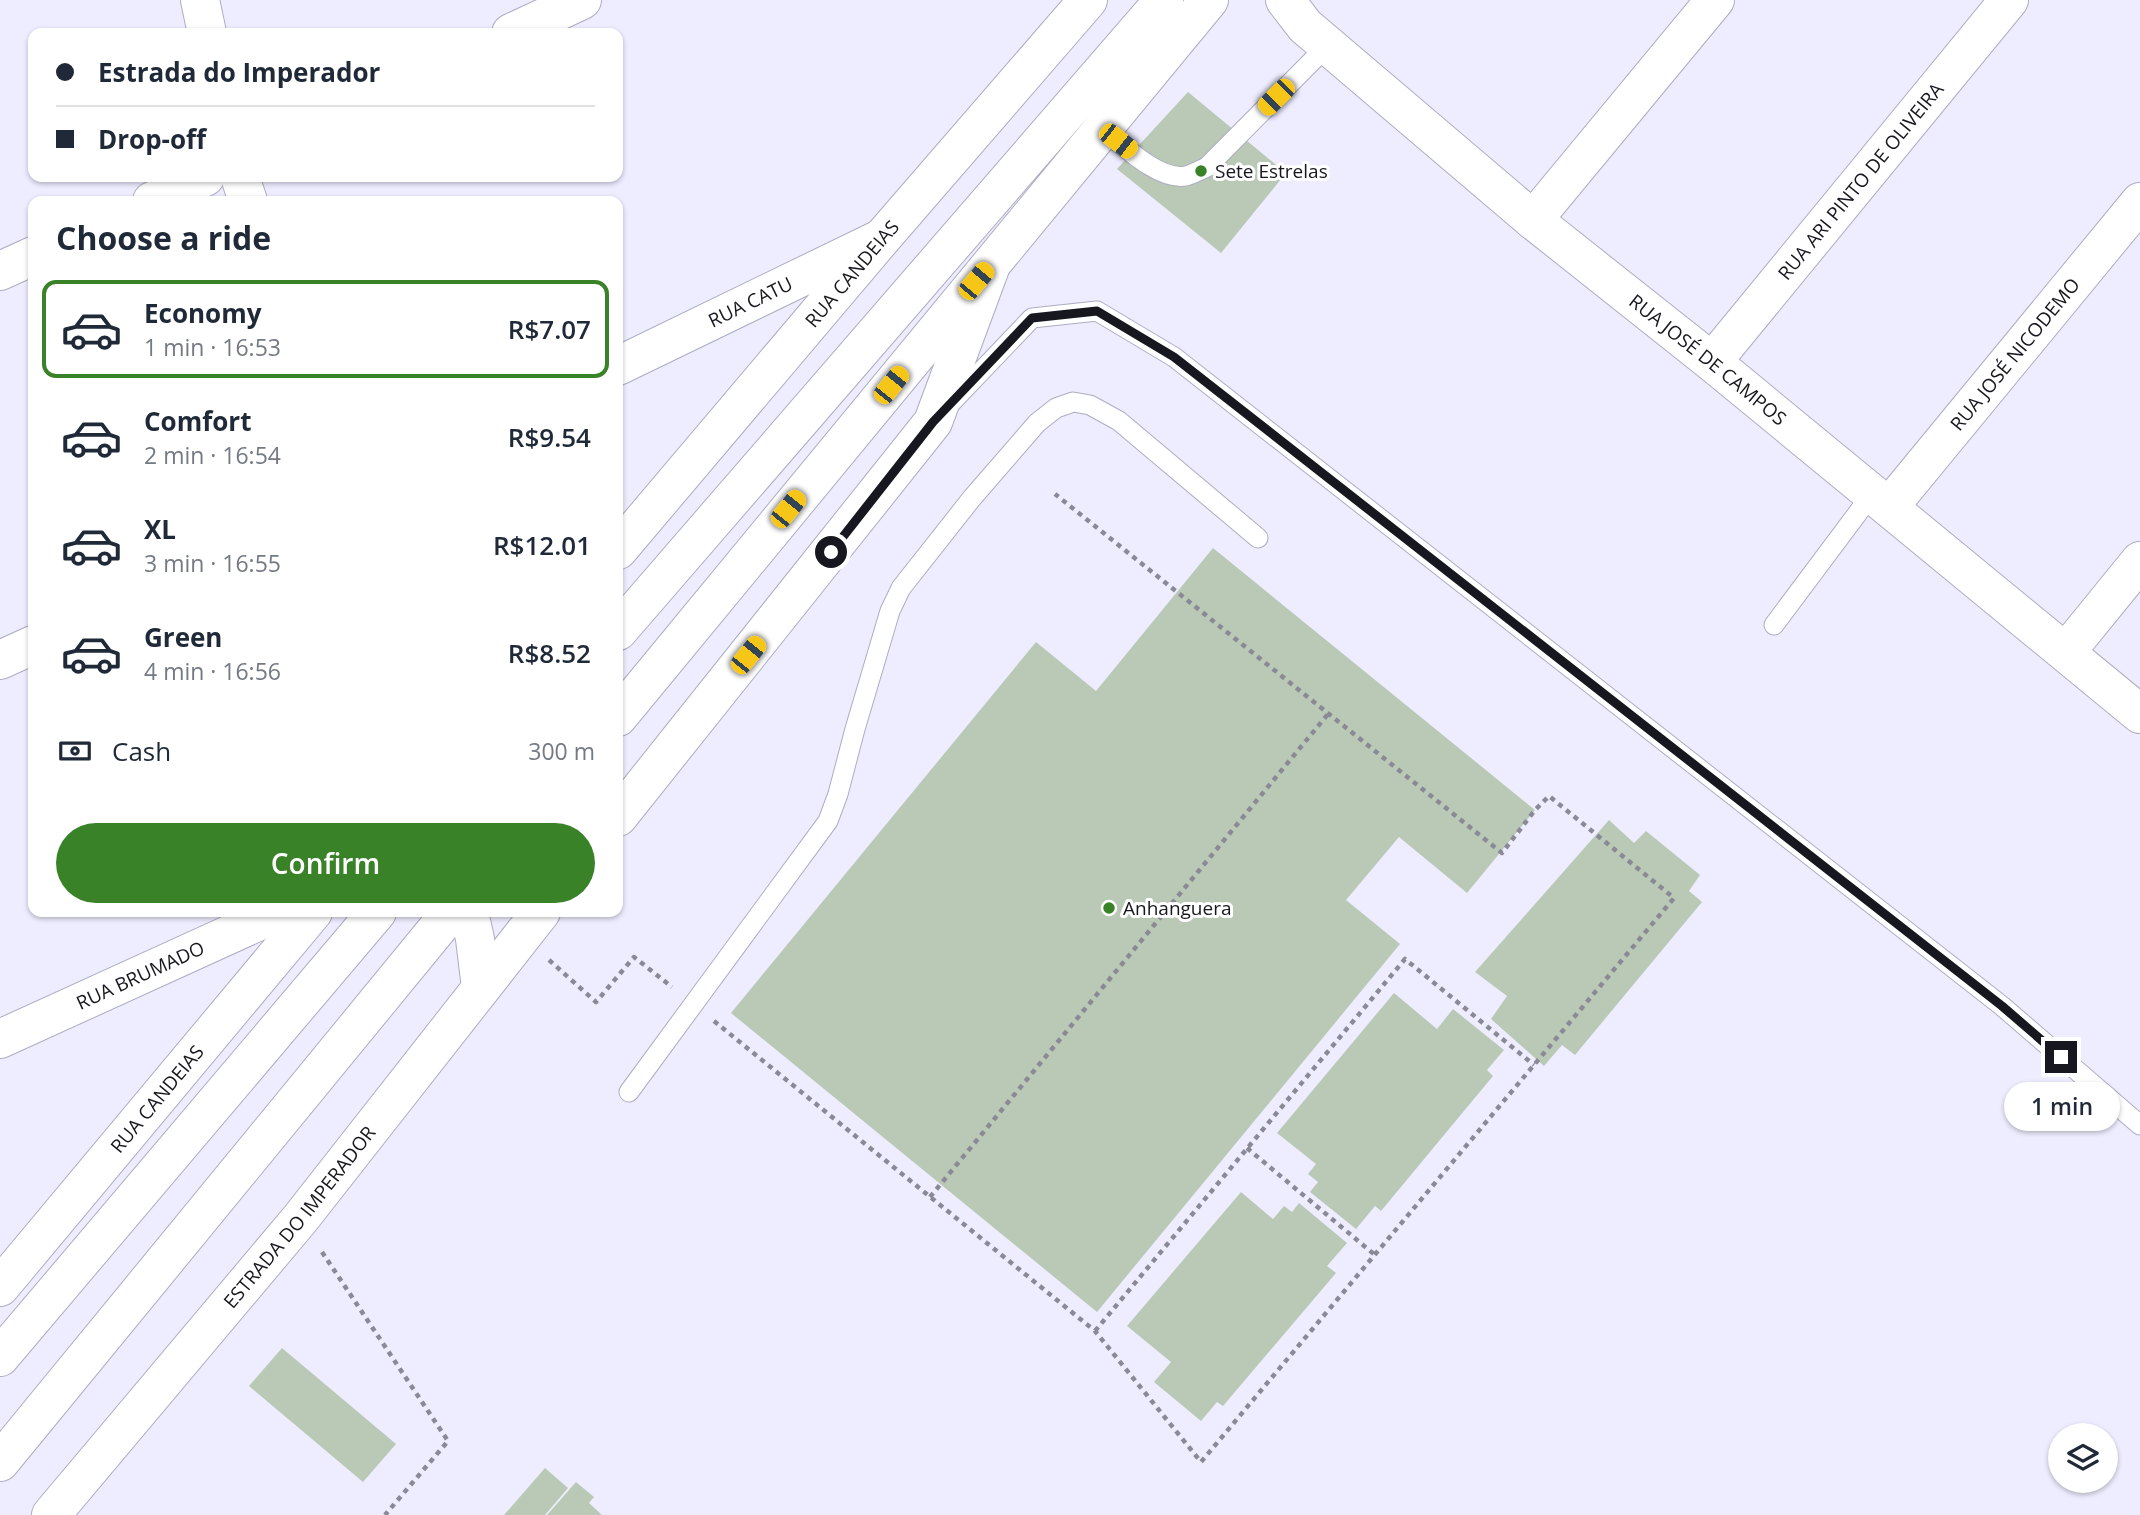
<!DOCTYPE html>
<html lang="en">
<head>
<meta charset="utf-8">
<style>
  body { margin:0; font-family:"Open Sans",sans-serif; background:#f6f6f7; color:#1f2937; height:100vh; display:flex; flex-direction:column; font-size:26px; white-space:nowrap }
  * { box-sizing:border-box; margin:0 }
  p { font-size:23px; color:#747a83 }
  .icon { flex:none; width:38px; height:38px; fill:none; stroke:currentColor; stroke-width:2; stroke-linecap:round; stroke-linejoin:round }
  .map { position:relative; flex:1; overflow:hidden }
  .details { position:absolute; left:28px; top:196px; width:595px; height:721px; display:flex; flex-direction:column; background:#fff; border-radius:14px; box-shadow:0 2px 5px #0004 }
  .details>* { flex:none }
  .banner { position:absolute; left:28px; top:28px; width:595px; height:154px; border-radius:14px; box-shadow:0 2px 5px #0004; display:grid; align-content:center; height:154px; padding:0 28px; background:#fff }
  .controls { position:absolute; left:2048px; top:1423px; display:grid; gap:14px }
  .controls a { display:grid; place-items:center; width:70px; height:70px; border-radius:50%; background:#fff; box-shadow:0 2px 5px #0004; font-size:35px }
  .end { position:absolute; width:32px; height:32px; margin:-16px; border:9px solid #17171f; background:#fff; box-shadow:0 0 0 4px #fff }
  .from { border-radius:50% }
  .bubble { position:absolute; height:49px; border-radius:24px; background:#fff; box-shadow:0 2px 5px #0004; font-size:23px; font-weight:600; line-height:49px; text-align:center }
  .car { position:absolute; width:21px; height:42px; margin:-21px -10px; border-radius:9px; box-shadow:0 0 5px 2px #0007; background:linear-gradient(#f5c518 24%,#345 0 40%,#f5c518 0 76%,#345 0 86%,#f5c518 0) }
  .banner b { display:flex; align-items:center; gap:24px; height:66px; font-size:26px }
  .banner b+b { border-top:2px solid #e0e1e3 }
  .banner i { width:18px; height:18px; background:#1f2937 }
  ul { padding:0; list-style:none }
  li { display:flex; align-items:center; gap:21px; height:98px; margin:0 14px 10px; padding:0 14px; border:4px solid transparent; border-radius:14px }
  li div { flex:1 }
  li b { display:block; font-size:26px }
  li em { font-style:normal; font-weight:600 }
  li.on { border-color:#398228 }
  li>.icon { width:63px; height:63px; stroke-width:1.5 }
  h2 { padding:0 28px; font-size:32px; line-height:84px }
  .pay { display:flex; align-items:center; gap:18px; height:77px; padding:0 28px; font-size:26px }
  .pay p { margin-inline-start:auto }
  .cta { display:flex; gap:14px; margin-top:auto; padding:14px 28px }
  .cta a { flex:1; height:80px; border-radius:42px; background:#398228; color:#fff; font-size:28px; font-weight:600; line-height:80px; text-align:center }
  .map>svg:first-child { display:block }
</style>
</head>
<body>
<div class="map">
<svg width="2140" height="1515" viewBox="0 0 2140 1515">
  <rect width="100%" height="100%" fill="#ededff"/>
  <path fill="#bac9b6" d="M1188,92L1286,173L1221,253L1117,169Z
    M1213,548L1535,810L1467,893L1399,837L1346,900L1400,944L1097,1312L731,1013L1036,642L1096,691Z
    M1609,820L1634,843L1646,831L1700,875L1689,891L1702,902L1575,1055L1562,1045L1544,1066L1491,1019L1507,996L1475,972Z
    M1394,993L1437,1029L1453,1009L1504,1050L1487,1070L1493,1076L1381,1211L1375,1206L1356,1229L1310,1192L1318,1182L1308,1174L1316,1164L1277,1133Z
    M1241,1192L1273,1219L1284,1206L1292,1212L1299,1203L1347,1243L1327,1266L1336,1273L1223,1406L1217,1402L1201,1421L1154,1382L1171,1362L1127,1326Z
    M282,1348L396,1444L363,1482L249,1386Z
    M545,1468L568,1488L545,1515H504Z
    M576,1482L594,1497L589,1503L602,1515H547Z"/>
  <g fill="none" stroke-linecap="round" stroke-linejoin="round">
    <g stroke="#adadc3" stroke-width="21">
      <path id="lane" d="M1102,128C1122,144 1158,181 1186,176C1193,174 1200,170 1207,167L1328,45
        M948,406L1032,318L1097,311L1174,357L2002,1006L2140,1125
        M1774,625L1872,494
        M629,1092L828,821L838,794L855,729L890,611L901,588L972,498L1037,423L1056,408L1073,402L1090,405L1119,421L1258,538"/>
    </g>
    <g stroke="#adadc3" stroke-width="40">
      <g id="street">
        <path d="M200,0L207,33"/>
        <path d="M511,33L582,0"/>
        <path d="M240,177L248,201"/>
        <path d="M152,201L205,177"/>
        <path d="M1533,220L1715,0"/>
        <path d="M0,271L33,256"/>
        <path id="s1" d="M1712,362L2009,0"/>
        <path id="s2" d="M618,366L882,238"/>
        <path id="s3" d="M1889,507L2140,202"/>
        <path d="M2066,652L2140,561"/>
        <path d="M0,660L33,645"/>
        <path d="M469,912L475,939L481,988"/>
        <path id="s4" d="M0,1039L279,912"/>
      </g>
    </g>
    <g stroke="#adadc3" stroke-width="40">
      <g id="secondary">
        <path id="s5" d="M1285,0L1305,26L1533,220L1712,362L2140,714"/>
        <path id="s6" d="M618,550L882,238L1088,0"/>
        <path d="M618,817L933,422L990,268"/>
        <path id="s7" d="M0,1287L313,912"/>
        <path id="s8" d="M51,1515L300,1219L541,912"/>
      </g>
    </g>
    <g stroke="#adadc3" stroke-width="40">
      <path id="primary" d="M618,631L1164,0
        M618,717L1209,0
        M0,1357L377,912
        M0,1462L451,912"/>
    </g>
    <path stroke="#8a8a97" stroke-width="4.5" stroke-dasharray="5 5" stroke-linecap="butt" d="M549,960L596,1002L634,957L672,987
      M714,1021L1095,1331L1201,1462L1674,898L1549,796L1535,810L1502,853L1055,494
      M1247,1148L1375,1255
      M930,1197L1328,714
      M322,1252L448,1441L385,1515
      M1095,1331L1405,959L1534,1065"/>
    <use href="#lane" stroke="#fff" stroke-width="19"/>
    <use href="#street" stroke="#fff" stroke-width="38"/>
    <use href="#secondary" stroke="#fff" stroke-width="38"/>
    <use href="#primary" stroke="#fff" stroke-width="38"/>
  </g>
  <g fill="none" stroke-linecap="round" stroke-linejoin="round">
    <path stroke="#17171f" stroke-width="9" d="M831,552L933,422L1032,318L1097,311L1174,357L2002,1006L2061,1057"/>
  </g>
  <g fill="#398228" stroke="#fff" stroke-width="2.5">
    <circle cx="1201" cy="171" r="7"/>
    <circle cx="1109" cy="908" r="7"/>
  </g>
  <g text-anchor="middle" stroke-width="6" stroke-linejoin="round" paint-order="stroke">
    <g font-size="19" fill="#17171f" stroke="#fff" text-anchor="start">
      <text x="1215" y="178">Sete Estrelas</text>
      <text x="1123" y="915">Anhanguera</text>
    </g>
    <g font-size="19" fill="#17171f" stroke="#fff">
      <text dy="7" stroke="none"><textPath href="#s1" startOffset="234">RUA ARI PINTO DE OLIVEIRA</textPath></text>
      <text dy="7" stroke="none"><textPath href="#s6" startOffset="362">RUA CANDEIAS</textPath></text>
      <text dy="7" stroke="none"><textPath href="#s2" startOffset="147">RUA CATU</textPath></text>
      <text dy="7" stroke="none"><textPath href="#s3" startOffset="198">RUA JOSÉ NICODEMO</textPath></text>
      <text dy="7" stroke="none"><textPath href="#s5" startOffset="556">RUA JOSÉ DE CAMPOS</textPath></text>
      <text dy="7" stroke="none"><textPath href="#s4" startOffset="154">RUA BRUMADO</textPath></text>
      <text dy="7" stroke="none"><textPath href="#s7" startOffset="245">RUA CANDEIAS</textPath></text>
      <text dy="7" stroke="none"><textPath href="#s8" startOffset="388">ESTRADA DO IMPERADOR</textPath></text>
    </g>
  </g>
</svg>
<div class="controls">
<a><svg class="icon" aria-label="layers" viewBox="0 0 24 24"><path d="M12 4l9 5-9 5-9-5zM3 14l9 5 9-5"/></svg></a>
</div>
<i class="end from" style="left:831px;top:552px"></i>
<i class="end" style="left:2061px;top:1057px"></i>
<div class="bubble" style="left:2004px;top:1082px;width:116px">1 min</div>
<i class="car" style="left:1276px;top:97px;rotate:225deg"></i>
<i class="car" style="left:1118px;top:141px;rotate:128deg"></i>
<i class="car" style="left:976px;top:281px;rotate:40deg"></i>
<i class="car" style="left:891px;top:385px;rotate:39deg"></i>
<i class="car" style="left:788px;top:509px;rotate:39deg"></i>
<i class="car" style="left:748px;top:655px;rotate:39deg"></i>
<div class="banner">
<b><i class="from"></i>Estrada do Imperador</b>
<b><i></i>Drop-off</b>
</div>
<section class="details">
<h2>Choose a ride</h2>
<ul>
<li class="on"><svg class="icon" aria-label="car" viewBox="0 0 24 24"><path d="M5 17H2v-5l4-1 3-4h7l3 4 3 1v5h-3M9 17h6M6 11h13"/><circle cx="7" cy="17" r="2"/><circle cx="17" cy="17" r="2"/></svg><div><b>Economy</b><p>1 min · 16:53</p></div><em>R$7.07</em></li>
<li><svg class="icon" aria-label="car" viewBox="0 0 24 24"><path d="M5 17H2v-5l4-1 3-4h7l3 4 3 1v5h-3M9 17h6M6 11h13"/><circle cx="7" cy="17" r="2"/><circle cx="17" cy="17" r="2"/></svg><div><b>Comfort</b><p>2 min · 16:54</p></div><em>R$9.54</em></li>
<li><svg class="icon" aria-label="car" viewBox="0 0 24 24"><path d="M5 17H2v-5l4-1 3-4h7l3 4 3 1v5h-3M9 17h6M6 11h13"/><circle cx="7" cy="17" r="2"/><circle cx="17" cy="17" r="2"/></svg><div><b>XL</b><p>3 min · 16:55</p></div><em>R$12.01</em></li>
<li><svg class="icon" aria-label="car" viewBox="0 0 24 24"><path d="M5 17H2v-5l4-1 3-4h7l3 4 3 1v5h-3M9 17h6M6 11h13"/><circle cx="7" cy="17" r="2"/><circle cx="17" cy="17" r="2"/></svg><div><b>Green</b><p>4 min · 16:56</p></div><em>R$8.52</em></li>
</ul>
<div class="pay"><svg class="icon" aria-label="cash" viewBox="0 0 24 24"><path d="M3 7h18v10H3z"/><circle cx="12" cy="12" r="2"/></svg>Cash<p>300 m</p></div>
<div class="cta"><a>Confirm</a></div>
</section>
</div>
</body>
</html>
